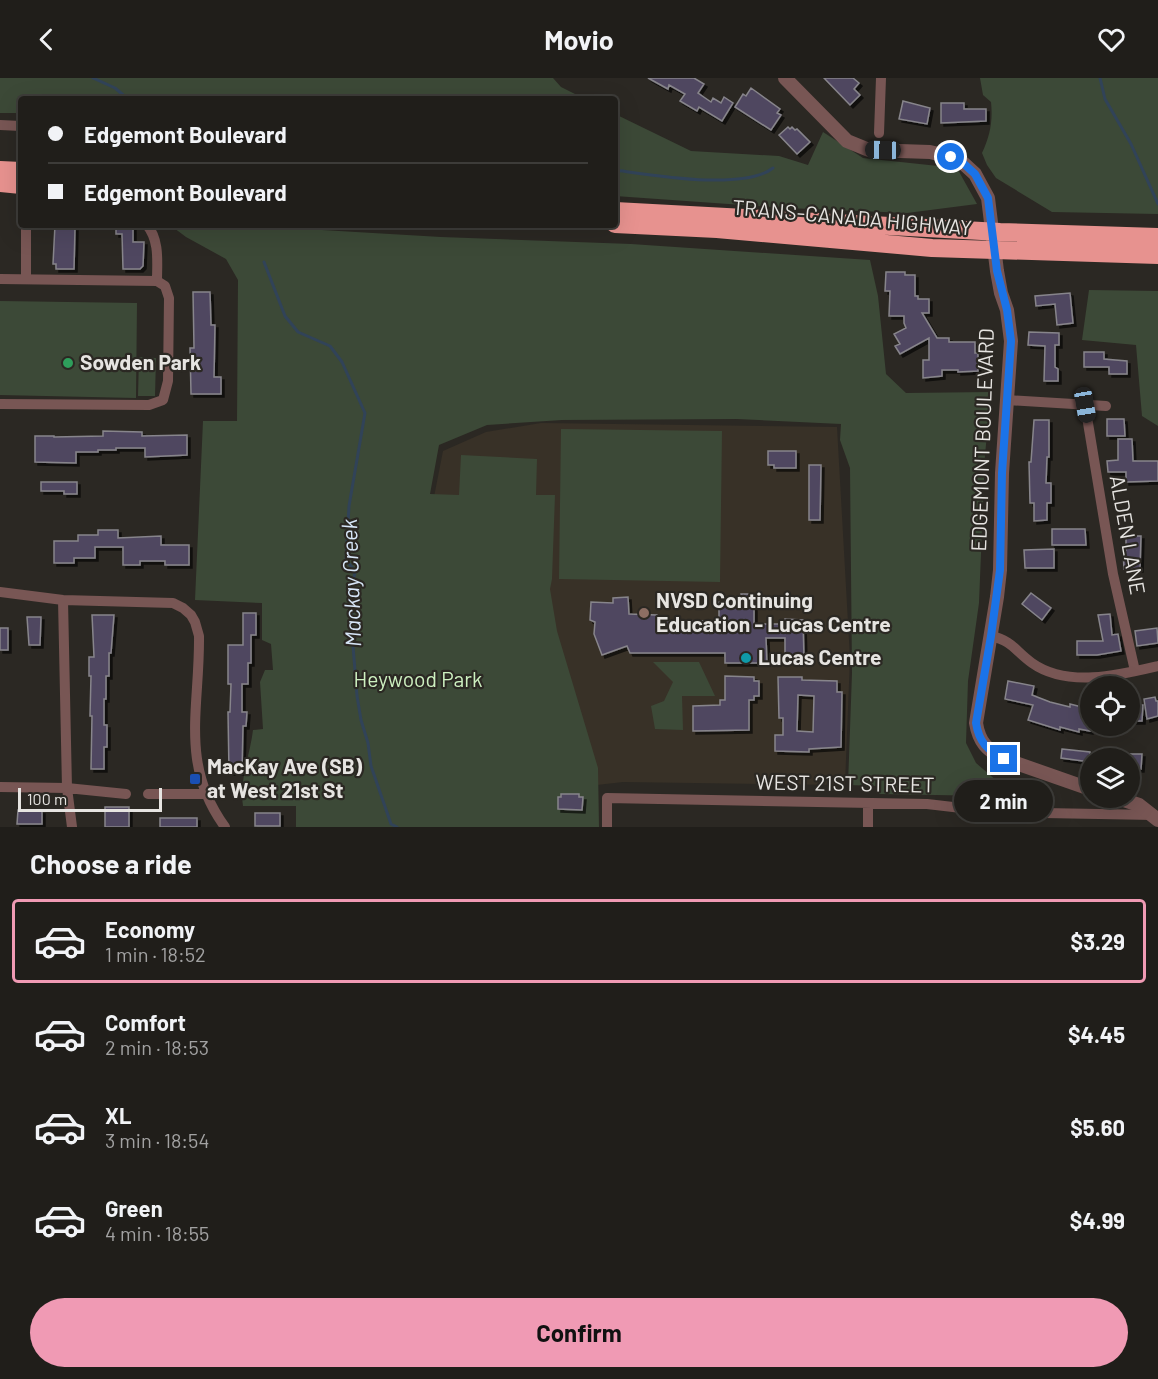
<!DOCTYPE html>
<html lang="en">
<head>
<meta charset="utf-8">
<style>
  body { margin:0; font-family:Barlow,sans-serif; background:#282723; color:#f1f3f6; height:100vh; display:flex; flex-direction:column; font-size:22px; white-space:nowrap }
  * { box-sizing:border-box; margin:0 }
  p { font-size:20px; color:#a2a2a2 }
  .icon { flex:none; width:33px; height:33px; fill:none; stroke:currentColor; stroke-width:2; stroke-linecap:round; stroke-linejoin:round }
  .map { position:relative; height:749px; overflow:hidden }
  .sheet { display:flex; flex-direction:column; background:#201e1a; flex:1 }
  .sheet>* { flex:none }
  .hud { position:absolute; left:18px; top:18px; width:600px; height:132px; border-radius:6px; box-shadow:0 6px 24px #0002,0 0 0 2px #3d3c39; display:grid; align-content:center; height:132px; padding:0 30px; background:#201e1a }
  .controls { position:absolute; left:1080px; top:598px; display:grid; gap:12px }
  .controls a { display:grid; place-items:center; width:60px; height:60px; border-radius:50%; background:#201e1a; box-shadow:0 6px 24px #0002,0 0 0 2px #3d3c39; font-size:30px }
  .scale { position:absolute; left:18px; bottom:15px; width:144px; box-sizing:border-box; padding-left:6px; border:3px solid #e6e4e1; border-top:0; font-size:16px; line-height:21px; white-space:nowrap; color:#e6e4e1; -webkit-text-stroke:4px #2b2823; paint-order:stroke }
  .end { position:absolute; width:27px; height:27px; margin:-14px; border:8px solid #1a73e8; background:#fff; box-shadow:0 0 0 3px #fff }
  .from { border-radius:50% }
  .bubble { position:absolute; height:42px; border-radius:21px; background:#201e1a; box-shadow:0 6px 24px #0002,0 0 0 2px #3d3c39; font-size:20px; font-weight:700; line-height:42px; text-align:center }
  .car { position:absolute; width:18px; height:36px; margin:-18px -9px; border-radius:8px; box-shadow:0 0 4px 2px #0007; background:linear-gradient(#222 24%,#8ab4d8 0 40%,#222 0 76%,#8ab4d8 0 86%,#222 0) }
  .hud b { display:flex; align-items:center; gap:21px; height:57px; font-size:22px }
  .hud b+b { border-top:2px solid #3d3c39 }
  .hud i { width:15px; height:15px; background:#f1f3f6 }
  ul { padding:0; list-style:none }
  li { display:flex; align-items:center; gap:18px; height:84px; margin:0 12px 9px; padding:0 18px; border:3px solid transparent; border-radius:6px }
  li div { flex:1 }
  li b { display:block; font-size:22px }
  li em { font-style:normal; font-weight:700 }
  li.selected { border-color:#f09ab4 }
  li>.icon { width:54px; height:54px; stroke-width:1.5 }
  h2 { padding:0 30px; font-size:27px; line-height:72px }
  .action { display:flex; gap:12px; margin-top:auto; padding:12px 30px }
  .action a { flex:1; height:69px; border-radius:36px; background:#f09ab4; color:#111; font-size:24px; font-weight:700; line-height:69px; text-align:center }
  header { display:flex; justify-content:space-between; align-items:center; height:78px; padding:0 30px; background:#201e1a; font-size:27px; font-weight:700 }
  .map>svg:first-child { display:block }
</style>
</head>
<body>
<header><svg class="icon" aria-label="back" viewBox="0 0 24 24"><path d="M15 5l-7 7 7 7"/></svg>Movio<svg class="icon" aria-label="heart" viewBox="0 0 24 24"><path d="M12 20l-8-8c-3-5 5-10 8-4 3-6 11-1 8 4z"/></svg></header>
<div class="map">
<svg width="1158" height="749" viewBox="0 0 1158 749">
  <defs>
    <filter id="shadow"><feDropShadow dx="3" dy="3" stdDeviation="0" flood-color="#0009"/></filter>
  </defs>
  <rect width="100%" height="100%" fill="#2b2823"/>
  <path fill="#383127" d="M541,345L837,349L850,580L845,707L623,704L527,715L432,429L443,373L486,354Z"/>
  <path fill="#3c4937" d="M0,0H553L561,9L585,21H21V35H0Z
    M980,0H1158V136L1052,134L996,100L987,87L982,75C990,58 993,43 991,24L983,17Z
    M615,36L691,73L779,78L808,87L823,54L863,80L957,90L977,126L907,135L787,130L615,118Z
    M170,147H236L441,159L631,166L870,182L878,218L886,296L906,315L991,314L985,377L979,525L968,603L966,665L976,685L1004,709L1026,711L1044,719L879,716L878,708L848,707L852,595L850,390L840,362L841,346L737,341L562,342L487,347L439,367L430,416L459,417L461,377L537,381L536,417H555L552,501L550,511L557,553L598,690L599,749H296V728H243C239,703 250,677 253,652L263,651L260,604L265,592H273L271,566L262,562V525L195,522L203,343H237L238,202L226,181L186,159Z
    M1089,212L1158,213V348L1142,338L1136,267L1082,262Z
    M0,223L137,225L136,320L0,317Z
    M139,279L156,280L155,318H138Z
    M561,351L722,353L720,504L559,501Z
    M653,584H699L715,618H682L683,652L655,651L651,628L664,623L673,604Z"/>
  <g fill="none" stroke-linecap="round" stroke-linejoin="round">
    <path stroke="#314358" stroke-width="3" d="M93,0L115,10L128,21
      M1100,0L1105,21L1131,66L1158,126
      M615,92C652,97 744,113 773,90
      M264,184L285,238L298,254L330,268L342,284L365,335L349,428L346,482L355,493L352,512V555L357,618L361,642L368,665L371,688L391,746L397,749"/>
  </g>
  <path fill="#504761" stroke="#87858b" stroke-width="1.5" fill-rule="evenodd" filter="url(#shadow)" d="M648,0H694L704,6L698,15L711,24L713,20L721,25L724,19L733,25L722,43L699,29L697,33L680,23L685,16L669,7L668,11Z
    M824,0H853L859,5L854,11L860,17L850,27Z
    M751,10L780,31L777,35L781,37L771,52L735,29L743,16L746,18Z
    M903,23L930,30L927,46L899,41Z
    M941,25H964V31H986V43L941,45Z
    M788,49L790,51L792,49L795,52L797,51L810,64L797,76L779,57Z
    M55,147H71V150H75L74,191H56V186H53Z
    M116,147H133V164H144L143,188L140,191H123L122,156H116Z
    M886,194H905V197H915V218H918V221H929V235H922L937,260H949V264H975V275H978V293L958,294V292H942V298L923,300V282H929V260L900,276L895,268L900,266L894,256L906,250L904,245V238H889L890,213H885Z
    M193,214H210L211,247H215L214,299H221V316H191L190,270H194Z
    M1070,215L1073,245L1057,247L1055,226L1036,228L1035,218Z
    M1029,254L1059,255V267H1055V289L1058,291V303H1044L1045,268L1028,267Z
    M1084,274H1104V281L1127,283V296H1109V289H1084Z
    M1107,341H1124L1125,358H1107Z
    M1034,342H1049V379H1047L1046,405H1051V425H1047V442L1034,443V425H1030L1029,384H1031Z
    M103,353L142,354V358L187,357V377L145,379V370H116V372H98V374H76V385L35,384V358H54V359L103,358Z
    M1118,361H1132L1133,383H1158V403L1126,404V394H1108L1107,383L1118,382Z
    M768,373H796V390H774V387H768Z
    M809,387H821L820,442H809Z
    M41,404H77V416H64V413H41Z
    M1052,451H1085L1086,467H1052Z
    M98,452H118V460L161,458V467H189V487H165V483H140V487H123V469H95V480H74V485H54V463H78V457H98Z
    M1126,458H1141L1140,491H1124L1123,472H1126Z
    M1054,471V490H1025L1024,472Z
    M1031,515L1051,530L1042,542L1022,526Z
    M741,516H754V546H785V541L803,542L804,580H785V560H766L767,585H725V575H630L627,568L602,577L594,556L595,544L590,542L591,524L613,525V520L628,519L629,536L657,537V543H719V524H737V519H741Z
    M243,535H256V557H251V585H248V606H242V634H247L246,648H243L242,694H229L228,634H230L231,606H228V567H243Z
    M1110,536L1112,557L1118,556L1121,573L1097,577H1077V563H1103L1098,537Z
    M92,537H114L111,575H109V598H106V621H104V647H107V669H104V691H91L92,638H90L91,598H89V579H94Z
    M27,539H41L40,567H29Z
    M0,550H8V572H0Z
    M1157,550L1158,565L1137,568L1135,553Z
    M725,598L754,599V603H759V618H754V622H749V652L693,653V628L720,627V622H725Z
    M778,599H802V602L837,603V614H842L841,669L809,671V674L775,673V657H783V640H779ZM798,617L814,618L813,654L797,653Z
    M1008,603L1034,608L1032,617L1050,624L1070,629V626L1090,631V653L1079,651V654L1060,649V652L1028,642L1033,627L1005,621Z
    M1155,619L1156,623H1158V638L1147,641L1144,621Z
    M1130,627H1143L1142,643H1130Z
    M1062,671L1090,674V684L1061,680Z
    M1130,676H1142L1141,691H1130Z
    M561,716H579V719H583L582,732L558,731V719H561Z
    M105,729H129V749H105Z
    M18,732L42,733V746H17Z
    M255,735H280V748H255Z
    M160,740H197V749H160Z"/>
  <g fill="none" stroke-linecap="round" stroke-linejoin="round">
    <path stroke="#785654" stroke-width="10" d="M0,47L21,48
      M879,55L881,0
      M26,147V201
      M0,201L157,203
      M1007,322L1106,328
      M0,326L149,327L163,322L168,303L169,220L165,208L157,203C157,184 160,163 147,147
      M1085,327L1113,496L1135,593
      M0,514L63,522L173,525L183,530L191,537L195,544L199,558C200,629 179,686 225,749
      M63,522L67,710L72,749
      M991,558C1013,563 1015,573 1032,585C1067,610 1120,597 1158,588
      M0,709L67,710L126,716
      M148,716H206
      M607,749V720L927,726L996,734L1154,737
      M868,749V725"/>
    <path stroke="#785654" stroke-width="14" d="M785,0L847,63L869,72L930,74L951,79L963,85L975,96L988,120L997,193L1001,215L1007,232L1011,263L1002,395L1000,492L997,519L976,645C979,664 987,672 1004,681L1090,711
      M1118,720L1139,727L1158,742"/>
    <path stroke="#e7928f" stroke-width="18" d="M0,92L21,93
      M0,105L21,107
      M615,133L1000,154L1158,159
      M615,146L717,151L932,170L1158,177"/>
  </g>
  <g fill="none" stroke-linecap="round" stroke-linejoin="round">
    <path stroke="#1a73e8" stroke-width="8" d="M951,79L963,85L975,96L988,120L997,193L1007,232L1011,263L1002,395L1000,492L991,558L976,645C979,664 987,672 1004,681"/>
  </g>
  <circle fill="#2e9e5b" stroke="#2b2823" stroke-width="2" cx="68" cy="285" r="6"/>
  <circle fill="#8d6e63" stroke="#2b2823" stroke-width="2" cx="644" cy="535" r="6"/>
  <circle fill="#0f9aa8" stroke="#2b2823" stroke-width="2" cx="746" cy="580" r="6"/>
  <rect fill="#1a4fb4" stroke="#2b2823" stroke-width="2" x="189" y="695" width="12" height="12" rx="3"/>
  <g text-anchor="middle" stroke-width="4.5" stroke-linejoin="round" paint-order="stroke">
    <g font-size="21" fill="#e6e4e1" stroke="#2b2823">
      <text transform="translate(852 140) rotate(5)" y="7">TRANS-CANADA HIGHWAY</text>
      <text transform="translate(983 362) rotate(-88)" y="7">EDGEMONT BOULEVARD</text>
      <text transform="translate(1127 457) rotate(80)" y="7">ALDEN LANE</text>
      <text transform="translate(845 706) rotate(1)" y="7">WEST 21ST STREET</text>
    </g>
    <g font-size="21" font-weight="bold" fill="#e6e4e1" stroke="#2b2823" text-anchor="start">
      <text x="80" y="292">Sowden Park</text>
      <text x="656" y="530">NVSD Continuing<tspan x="656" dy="24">Education - Lucas Centre</tspan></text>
      <text x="758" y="587">Lucas Centre</text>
      <text x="207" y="696">MacKay Ave (SB)<tspan x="207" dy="24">at West 21st St</tspan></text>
    </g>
    <g font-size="21" fill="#cdf0c0" stroke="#2b2823">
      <text x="418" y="609">Heywood Park</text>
    </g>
    <g font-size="22" font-style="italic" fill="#d7e6f8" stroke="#2b2823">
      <text transform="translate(351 505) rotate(-92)" y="8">Mackay Creek</text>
    </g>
  </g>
</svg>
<div class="controls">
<a><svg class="icon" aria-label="locate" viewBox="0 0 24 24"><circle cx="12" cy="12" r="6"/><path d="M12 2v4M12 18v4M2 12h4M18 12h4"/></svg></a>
<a><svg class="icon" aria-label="layers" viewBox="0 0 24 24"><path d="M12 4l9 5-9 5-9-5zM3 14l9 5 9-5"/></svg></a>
</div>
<div class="scale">100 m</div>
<i class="end from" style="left:951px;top:79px"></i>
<i class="end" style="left:1004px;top:681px"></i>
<div class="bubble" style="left:954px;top:702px;width:99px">2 min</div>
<i class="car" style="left:883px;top:72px;rotate:271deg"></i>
<i class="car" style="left:1085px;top:327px;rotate:170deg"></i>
<div class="hud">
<b><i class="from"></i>Edgemont Boulevard</b>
<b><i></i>Edgemont Boulevard</b>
</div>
</div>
<section class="sheet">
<h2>Choose a ride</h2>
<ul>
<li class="selected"><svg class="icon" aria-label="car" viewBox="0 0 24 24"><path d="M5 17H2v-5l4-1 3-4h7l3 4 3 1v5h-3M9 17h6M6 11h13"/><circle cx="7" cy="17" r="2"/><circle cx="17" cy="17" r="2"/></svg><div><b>Economy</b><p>1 min · 18:52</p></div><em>$3.29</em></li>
<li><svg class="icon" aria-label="car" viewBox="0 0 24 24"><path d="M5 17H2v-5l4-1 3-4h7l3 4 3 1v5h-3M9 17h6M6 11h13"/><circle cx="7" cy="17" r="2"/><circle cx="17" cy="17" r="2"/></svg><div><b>Comfort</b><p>2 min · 18:53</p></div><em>$4.45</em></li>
<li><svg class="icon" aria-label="car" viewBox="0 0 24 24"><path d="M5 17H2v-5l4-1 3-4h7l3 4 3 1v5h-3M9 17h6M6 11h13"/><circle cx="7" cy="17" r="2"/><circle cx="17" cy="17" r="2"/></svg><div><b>XL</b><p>3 min · 18:54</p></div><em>$5.60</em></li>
<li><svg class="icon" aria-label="car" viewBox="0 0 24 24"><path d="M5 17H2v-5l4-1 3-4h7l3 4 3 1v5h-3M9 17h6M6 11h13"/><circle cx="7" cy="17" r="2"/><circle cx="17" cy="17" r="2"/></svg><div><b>Green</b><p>4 min · 18:55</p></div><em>$4.99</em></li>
</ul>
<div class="action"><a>Confirm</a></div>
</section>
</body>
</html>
